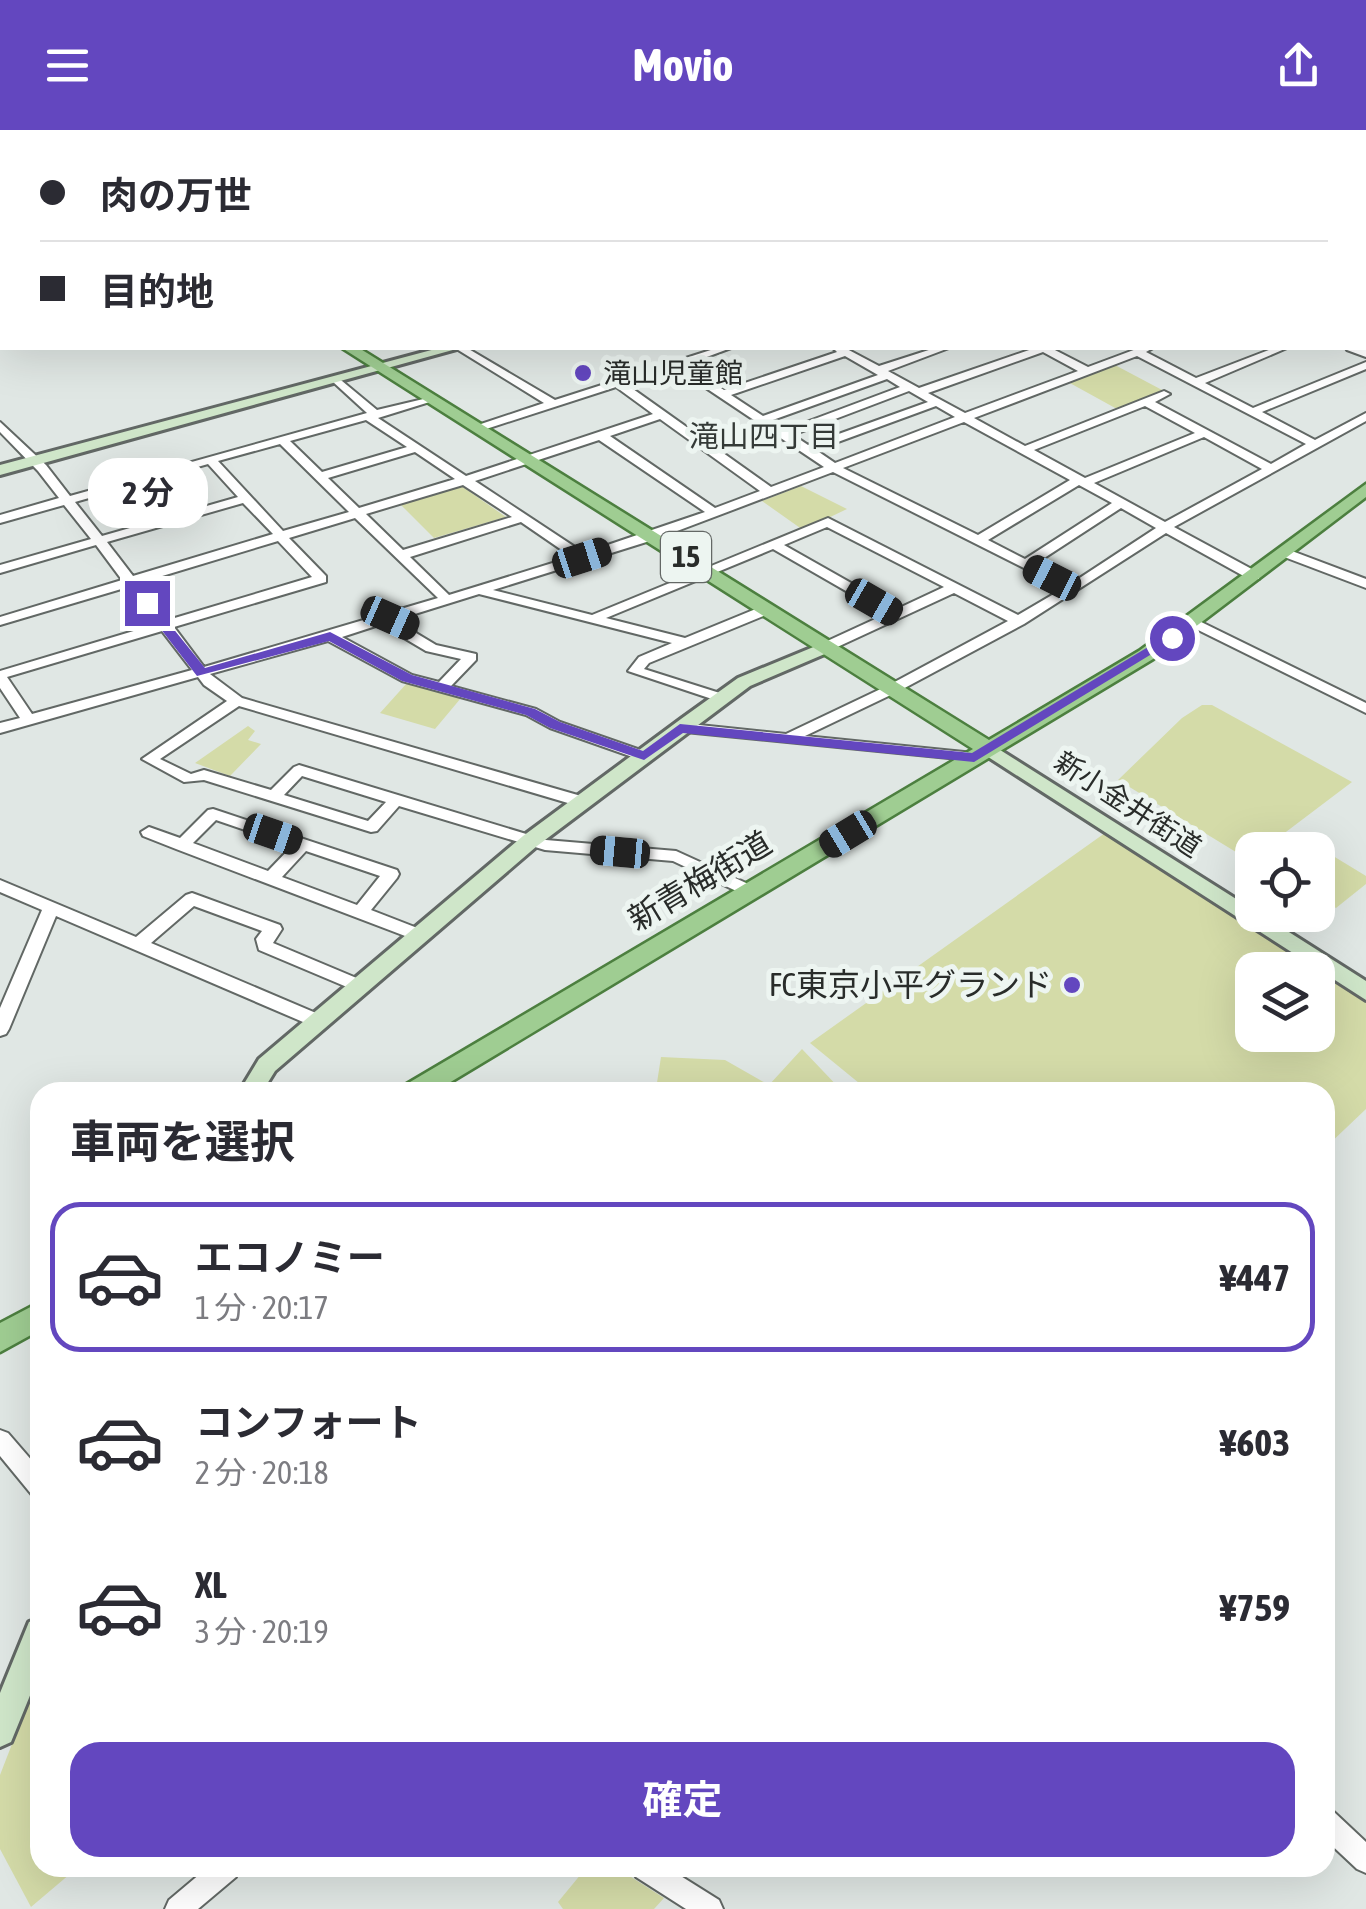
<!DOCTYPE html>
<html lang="ja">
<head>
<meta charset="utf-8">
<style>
  body { margin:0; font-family:"Asap Condensed","Noto Sans JP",sans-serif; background:#f2f2f3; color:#2b2b33; height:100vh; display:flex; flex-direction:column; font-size:38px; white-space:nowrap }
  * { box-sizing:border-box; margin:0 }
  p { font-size:32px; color:#7c7c81 }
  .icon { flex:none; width:55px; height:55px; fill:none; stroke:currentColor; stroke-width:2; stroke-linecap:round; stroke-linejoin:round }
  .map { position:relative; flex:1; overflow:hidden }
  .sheet { position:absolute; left:30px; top:952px; width:1305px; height:795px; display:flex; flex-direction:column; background:#fff; border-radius:30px; box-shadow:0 10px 40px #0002 }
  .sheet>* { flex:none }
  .guide { position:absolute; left:0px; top:0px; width:1368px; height:220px; box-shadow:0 10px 40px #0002; display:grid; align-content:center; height:220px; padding:0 40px; background:#fff }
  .fabs { position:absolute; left:1235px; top:702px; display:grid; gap:20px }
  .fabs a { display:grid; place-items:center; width:100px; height:100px; border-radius:20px; background:#fff; box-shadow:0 10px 40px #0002; font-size:50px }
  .end { position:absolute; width:45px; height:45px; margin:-22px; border:12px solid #6347bf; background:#fff; box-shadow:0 0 0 5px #fff }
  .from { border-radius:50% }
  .bubble { position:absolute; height:70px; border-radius:30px; background:#fff; box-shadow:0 10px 40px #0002; font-size:32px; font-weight:700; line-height:70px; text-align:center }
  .car { position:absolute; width:30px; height:60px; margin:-30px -15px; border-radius:12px; box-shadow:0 0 8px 2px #0007; background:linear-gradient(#222 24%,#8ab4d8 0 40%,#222 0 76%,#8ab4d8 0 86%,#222 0) }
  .guide b { display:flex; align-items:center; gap:35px; height:95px; font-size:38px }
  .guide b+b { border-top:2px solid #e1e1e2 }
  .guide i { width:25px; height:25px; background:#2b2b33 }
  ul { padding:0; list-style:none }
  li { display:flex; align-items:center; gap:30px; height:150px; margin:0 20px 15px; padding:0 20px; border:5px solid transparent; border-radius:30px }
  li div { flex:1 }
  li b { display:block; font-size:38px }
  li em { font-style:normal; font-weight:700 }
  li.active { border-color:#6347bf }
  li>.icon { width:90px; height:90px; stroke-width:1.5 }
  h2 { padding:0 40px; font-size:45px; line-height:120px }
  .action { display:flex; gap:20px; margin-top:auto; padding:20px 40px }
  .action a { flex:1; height:115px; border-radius:30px; background:#6347bf; color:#fff; font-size:40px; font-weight:700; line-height:115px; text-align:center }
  header { display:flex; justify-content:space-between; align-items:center; height:130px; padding:0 40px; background:#6347bf; color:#fff; font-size:45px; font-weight:700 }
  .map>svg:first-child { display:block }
</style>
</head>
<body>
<header><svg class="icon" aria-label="menu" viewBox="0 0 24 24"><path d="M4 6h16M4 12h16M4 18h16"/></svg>Movio<svg class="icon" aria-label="share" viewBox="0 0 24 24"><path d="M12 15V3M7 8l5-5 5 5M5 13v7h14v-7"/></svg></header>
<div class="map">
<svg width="1366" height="1779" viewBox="0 0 1366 1779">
  <rect width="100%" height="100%" fill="#e0e7e4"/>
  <path fill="#d4dba8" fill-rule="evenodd" d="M1113,234L1164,261L1117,279L1068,252Z
    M460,355L506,387L434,408L401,375Z
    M801,356L847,379L803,400L762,371Z
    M407,553L461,568L435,599L380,583Z
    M1202,575H1212L1352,652L1262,720H1252L1249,730L1118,650L1182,588Z
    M248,596L255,601L248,610L261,614L230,646L195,633Z
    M1105,703L1366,870V979L1325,1018V962H870L810,913ZM1252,840H1318V905H1252Z
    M1297,704L1366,746V754L1336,778L1318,767V720H1276Z
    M802,919L843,962L656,959L661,927L725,930L769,955Z
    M40,1542V1738H77L31,1777L0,1719V1645Z
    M586,1738H617L664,1768L654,1779H563L558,1772Z"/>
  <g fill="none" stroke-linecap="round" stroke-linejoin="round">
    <g stroke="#626865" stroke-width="4">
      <path id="street" d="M207,0H218L219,2H209Z
        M279,0H289L290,2H281Z
        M466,0H477L478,2H468Z
        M883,0H895L896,2H886Z
        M1365,32H1366V38H1365Z
        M0,46H2V52H0Z
        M0,74L2,75V81L0,80Z
        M1365,77H1366L1365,84Z
        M1365,93H1366V99H1365Z
        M1365,132H1366L1365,139Z
        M455,218H467L555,270L717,218H731L685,235L724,260L837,222L833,218H845L879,236L935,218H949L888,241L919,258L1035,218H1051L1088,237L1139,218H1153L1146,222L1196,248L1274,218H1287L1205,253L1253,278L1366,232V239L1262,282L1315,310L1366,283V291L1174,397L1259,443V449H1249L1166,403L1024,494L899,561L805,606L974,623L981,628L979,631L675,601L673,598L680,593L786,604L889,555L1008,491L954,463L833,519H823V513L886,484L773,419L606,488L685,508L763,476H773V482L649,533L644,539L726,565L728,568L721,572L628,541L639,527L672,513L479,464L402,488L414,493L416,503L436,515L476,524V530L451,556L536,579L560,592L649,623L651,626L644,631L550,598L526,585L402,551L328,511L210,544L242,568L588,668L591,672L588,676H578L239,576L160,629L191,644L204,640L271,660L294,637L299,635L546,710L676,721L757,758L759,762L751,768L673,731L545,720L399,676L377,701L371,702L204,650L184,652L142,629L227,571L204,555L198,547L0,603V593L20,588L0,558V541L157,494L128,457L0,495V487L122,450L96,415L0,443V435L91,409L64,375L0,393V385L59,368L38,341L0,302V292L46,335L70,366L367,283L332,251L330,249L336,246L377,280L436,266V270L378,288L466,346L653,284L616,257L483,300H475V296L544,273ZM1043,222L1078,241L965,283L928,263ZM845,226L878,245L763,286L731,265ZM1137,226L1306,314L1271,334L1155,272L1170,264L1164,261L1025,316L974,288ZM676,238L824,337L771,357L626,254ZM887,249L900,257L785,300L770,291ZM909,261L928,272L808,315L793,305ZM936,276L955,287L835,333L816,320ZM1145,276L1195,303L1085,348L1034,320ZM660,289L760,361L715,378L610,306ZM366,290L407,317L322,342L290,311ZM964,292L1070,350L978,405L843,338ZM1204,307L1262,339L1165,392L1094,353ZM599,310L705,382L584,423L475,351ZM280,314L349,382L283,401L218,331ZM415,322L455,349L359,378L328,348ZM208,334L238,367L102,406L75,372ZM833,342L1064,458L1018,485L828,388L592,485L493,460L656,409ZM463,355L512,387L403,420L366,384ZM1079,355L1112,373L1025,429L988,410ZM243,373L273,404L133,446L107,412ZM1121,378L1156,398L1072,453L1035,434ZM355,388L438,468L204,537L174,497L326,452V446L289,408ZM521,392L572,427L449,465L410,427ZM827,397L944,457L897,479L784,415ZM278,411L312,447L168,490L139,453ZM388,492L402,498L404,508L426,521L461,529L439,552L412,545L342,507ZM162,501L192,540L32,584L7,547ZM302,646L386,672L368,691L284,665Z
        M1346,218L1366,220V227L1347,220Z
        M1284,418L1366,449V458L1279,425V419Z
        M1193,488L1366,573V583L1188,495V489Z
        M213,679L397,740L399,744L397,748L371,780L425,801L427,805L425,809H413L176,719L143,706L141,702L149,697L180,708L208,680ZM216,690L292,716L268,741L193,713ZM306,721L380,746L357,775L282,747Z
        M0,750L136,807L186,765L192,763L280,795L282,799L273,813L366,852L369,856L360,862L354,860L259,820L256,809L262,801L194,776L151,813L323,886L326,891L323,896L317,898L56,786L9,899L6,904L0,906V878L42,780L0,762Z
        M0,1300L8,1303L40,1340V1368L32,1365L0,1326Z
        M1325,1678L1334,1682L1366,1712V1743L1357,1739L1325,1709Z
        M207,1738H240L236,1747L198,1779H165L169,1770Z
        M632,1738H668L719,1770L723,1779H686L636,1747Z"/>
    </g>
    <g stroke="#626865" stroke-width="6">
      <path id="secondary" d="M0,0H13L0,4Z
        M439,218H460L0,345V335Z
        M828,511L837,516L834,520L750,556L537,716L275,941L262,962H239L259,929L523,706L681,589L738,548Z
        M989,613L1252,779V785H1262L1366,851V870L982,623L979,619Z
        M40,1488V1541L11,1612L0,1617V1563L29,1492Z"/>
    </g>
    <g stroke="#4c7f3f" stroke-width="5">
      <path id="primary" d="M0,36L2,37V45L0,44Z
        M342,218H359L989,610L1139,521L1366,354V367L1153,529L434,962H401L405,955L973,619Z
        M40,1172V1200L0,1222V1193Z"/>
    </g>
    <use href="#street" fill="#fff" fill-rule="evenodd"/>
    <use href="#secondary" fill="#cfe6c9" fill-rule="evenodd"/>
    <use href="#primary" fill="#9fcd92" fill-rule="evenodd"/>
  </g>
  <path fill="#6347bf" d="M143,471H151L205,538L330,502L412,545L535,579L560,592L643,621L680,594L972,623L1168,505L1178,508L974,632L683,603L644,630L550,598L526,585L402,551L329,511L197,546L143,476Z"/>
  <g fill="#6347bf" stroke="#edf5f1" stroke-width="4">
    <circle cx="583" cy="243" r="10"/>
    <circle cx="1072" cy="855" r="10"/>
  </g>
  <g text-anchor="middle" stroke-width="10" stroke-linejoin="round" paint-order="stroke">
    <g font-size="28" fill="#292c2a" stroke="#edf5f1" text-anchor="start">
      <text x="603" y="253">滝山児童館</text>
    </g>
    <g font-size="28" fill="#292c2a" stroke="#edf5f1">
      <text transform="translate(1128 674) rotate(33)" y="10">新小金井街道</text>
    </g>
    <g font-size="30" fill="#343a37" stroke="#edf5f1">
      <text x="764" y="317">滝山四丁目</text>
    </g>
    <rect fill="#edf5f1" stroke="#646866" stroke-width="2.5" x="661" y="402" width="50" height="50" rx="8"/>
    <g font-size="30" font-weight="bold" fill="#292c2a">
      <text x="686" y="437">15</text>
    </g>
    <g font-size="32" fill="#292c2a" stroke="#edf5f1">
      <text transform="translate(700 751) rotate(-31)" y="11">新青梅街道</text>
    </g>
    <g font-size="32" fill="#292c2a" stroke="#edf5f1" text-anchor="end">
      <text x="1052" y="866">FC東京小平グランド</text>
    </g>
  </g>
</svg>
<div class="fabs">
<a><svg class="icon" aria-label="locate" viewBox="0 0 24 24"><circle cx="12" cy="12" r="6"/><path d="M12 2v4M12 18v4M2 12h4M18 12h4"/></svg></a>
<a><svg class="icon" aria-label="layers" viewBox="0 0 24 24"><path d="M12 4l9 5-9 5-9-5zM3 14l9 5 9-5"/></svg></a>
</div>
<i class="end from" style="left:1172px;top:508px"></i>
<i class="end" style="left:147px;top:473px"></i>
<div class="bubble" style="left:88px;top:328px;width:120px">2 分</div>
<i class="car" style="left:582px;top:428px;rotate:72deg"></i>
<i class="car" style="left:1052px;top:448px;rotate:297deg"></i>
<i class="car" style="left:874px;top:472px;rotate:120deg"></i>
<i class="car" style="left:390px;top:488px;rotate:114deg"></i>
<i class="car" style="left:273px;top:704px;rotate:109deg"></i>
<i class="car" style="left:848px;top:704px;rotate:239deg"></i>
<i class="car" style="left:620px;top:722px;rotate:275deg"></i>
<div class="guide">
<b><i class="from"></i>肉の万世</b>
<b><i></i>目的地</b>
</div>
<section class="sheet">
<h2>車両を選択</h2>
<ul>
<li class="active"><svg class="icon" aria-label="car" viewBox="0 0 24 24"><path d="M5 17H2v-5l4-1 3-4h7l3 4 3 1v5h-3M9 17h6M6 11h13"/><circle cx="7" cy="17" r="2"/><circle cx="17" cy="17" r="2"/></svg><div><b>エコノミー</b><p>1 分 · 20:17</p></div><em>¥447</em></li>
<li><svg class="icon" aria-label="car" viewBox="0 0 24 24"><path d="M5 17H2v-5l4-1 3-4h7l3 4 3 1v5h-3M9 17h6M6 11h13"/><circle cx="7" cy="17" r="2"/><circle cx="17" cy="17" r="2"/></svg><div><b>コンフォート</b><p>2 分 · 20:18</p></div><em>¥603</em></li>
<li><svg class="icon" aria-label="car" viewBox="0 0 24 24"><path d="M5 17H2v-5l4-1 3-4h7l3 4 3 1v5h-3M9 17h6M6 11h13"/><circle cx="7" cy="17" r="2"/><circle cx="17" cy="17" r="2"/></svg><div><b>XL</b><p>3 分 · 20:19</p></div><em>¥759</em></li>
</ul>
<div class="action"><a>確定</a></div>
</section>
</div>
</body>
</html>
